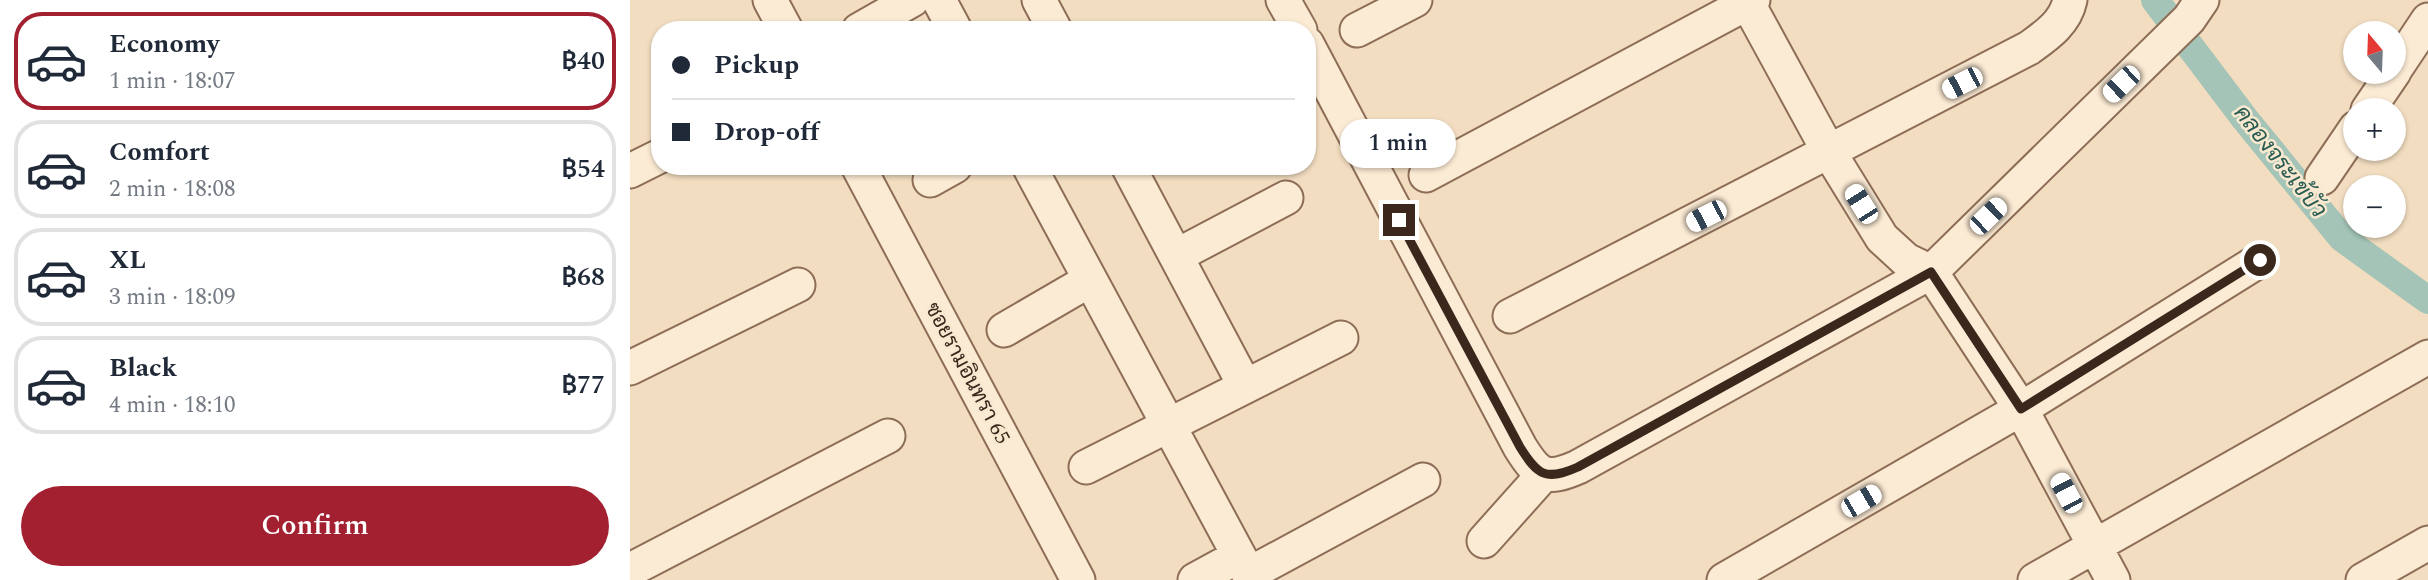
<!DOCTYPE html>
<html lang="en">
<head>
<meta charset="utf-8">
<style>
  body { margin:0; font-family:Spectral,Sarabun,serif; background:#f2f2f3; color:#1f2937; height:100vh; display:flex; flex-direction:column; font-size:26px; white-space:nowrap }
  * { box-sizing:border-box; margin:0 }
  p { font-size:23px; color:#747a83 }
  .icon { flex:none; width:38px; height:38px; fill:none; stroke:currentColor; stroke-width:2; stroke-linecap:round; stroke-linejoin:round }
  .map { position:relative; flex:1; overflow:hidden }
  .side { display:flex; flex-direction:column; background:#fff; width:630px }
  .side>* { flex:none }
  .hud { position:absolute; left:21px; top:21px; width:665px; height:154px; border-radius:28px; box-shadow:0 2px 5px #0004; display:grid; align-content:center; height:154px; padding:0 21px; background:#fff }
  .needle { width:46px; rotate:341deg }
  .tools { position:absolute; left:1713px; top:21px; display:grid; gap:14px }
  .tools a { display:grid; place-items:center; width:63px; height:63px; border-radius:50%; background:#fff; box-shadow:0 2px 5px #0004; font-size:35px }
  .end { position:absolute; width:32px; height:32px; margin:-16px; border:9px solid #3b271c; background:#fff; box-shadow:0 0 0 4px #fff }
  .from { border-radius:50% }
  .bubble { position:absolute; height:49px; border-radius:24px; background:#fff; box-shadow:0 2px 5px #0004; font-size:23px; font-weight:600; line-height:49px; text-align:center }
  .car { position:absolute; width:21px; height:42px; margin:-21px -10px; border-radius:9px; box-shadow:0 0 5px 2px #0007; background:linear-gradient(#fff 24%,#345 0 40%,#fff 0 76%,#345 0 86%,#fff 0) }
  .hud b { display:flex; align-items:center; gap:24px; height:66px; font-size:26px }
  .hud b+b { border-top:2px solid #e0e1e3 }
  .hud i { width:18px; height:18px; background:#1f2937 }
  ul { padding:12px 0 0; list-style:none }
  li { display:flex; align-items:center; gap:21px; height:98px; margin:0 14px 10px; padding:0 7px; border:4px solid #e0e1e3; border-radius:28px }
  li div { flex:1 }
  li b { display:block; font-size:26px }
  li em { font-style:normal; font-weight:600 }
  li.selected { border-color:#a22030 }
  li>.icon { width:63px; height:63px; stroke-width:1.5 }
  .button { display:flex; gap:14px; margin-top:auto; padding:14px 21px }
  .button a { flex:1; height:80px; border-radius:42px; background:#a22030; color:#fff; font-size:28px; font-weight:600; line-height:80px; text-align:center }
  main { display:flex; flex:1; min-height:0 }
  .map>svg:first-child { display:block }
</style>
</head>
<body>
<main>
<section class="side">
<ul>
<li class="selected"><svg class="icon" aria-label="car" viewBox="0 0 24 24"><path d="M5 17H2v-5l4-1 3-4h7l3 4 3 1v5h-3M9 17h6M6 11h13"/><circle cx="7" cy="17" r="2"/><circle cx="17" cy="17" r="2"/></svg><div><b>Economy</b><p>1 min · 18:07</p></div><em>฿40</em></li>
<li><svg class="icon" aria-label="car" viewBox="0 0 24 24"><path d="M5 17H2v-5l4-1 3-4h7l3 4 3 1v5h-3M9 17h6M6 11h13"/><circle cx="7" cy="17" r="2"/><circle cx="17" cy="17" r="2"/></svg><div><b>Comfort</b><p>2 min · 18:08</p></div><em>฿54</em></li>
<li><svg class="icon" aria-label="car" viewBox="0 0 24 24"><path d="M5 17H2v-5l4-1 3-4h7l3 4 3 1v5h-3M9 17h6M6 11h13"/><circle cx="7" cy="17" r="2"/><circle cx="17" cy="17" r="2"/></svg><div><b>XL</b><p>3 min · 18:09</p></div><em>฿68</em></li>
<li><svg class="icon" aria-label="car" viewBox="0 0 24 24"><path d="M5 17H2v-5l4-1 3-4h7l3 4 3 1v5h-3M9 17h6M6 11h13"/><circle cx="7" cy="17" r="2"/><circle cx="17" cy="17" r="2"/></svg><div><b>Black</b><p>4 min · 18:10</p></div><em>฿77</em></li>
</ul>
<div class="button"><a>Confirm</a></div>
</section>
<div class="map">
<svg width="1798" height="580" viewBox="0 0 1798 580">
  <rect width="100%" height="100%" fill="#f2ddc0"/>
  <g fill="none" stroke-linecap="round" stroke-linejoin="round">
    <path stroke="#a3c4b6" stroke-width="28" d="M1525,0L1615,119L1712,238L1798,300"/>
    <g stroke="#8d6d56" stroke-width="37">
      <path id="minor" d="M140,0L156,30
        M309,0L325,30
        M409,0L425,30
        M653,0L670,30
        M1116,0L1199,152L1252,238L1276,260L1301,272L1391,409L1483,580
        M229,30L282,0
        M727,30L785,0
        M677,44L890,447C908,476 916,481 948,467L1301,272L1559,19L1572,0
        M1764,71L1798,20
        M1738,110L1764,72
        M228,166L448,580
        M399,166L622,580
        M498,166L615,386
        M0,171L30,156
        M796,175L1123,0
        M1692,178L1726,128
        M300,180L325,166
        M546,256L656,198
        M880,316L1399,48C1417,35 1435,23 1440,0
        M374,330L460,280
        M0,368L168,285
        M456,467L711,338
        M854,541L913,475
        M0,570L258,436
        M619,574L793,480
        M565,580L609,556
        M1094,580L1391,409L1630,260
        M1405,580L1798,357
        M1733,580L1798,543"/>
    </g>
    <use href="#minor" stroke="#fcebd4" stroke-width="33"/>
  </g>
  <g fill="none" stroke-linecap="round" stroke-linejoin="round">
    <path stroke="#3b271c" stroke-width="9" d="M769,220L890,447C908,476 916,481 948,467L1301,272L1391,409L1630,260"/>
  </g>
  <g text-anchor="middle" stroke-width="5" stroke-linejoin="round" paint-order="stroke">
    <g font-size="21" fill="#3b271c" stroke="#f9e8d0">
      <text transform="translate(338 373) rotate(62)" y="7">ซอยรามอินทรา 65</text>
    </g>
    <g font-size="23" font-style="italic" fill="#295c53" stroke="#f9e8d0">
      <text transform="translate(1651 161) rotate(52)" y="8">คลองจระเข้บัว</text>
    </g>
  </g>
</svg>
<div class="tools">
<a><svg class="needle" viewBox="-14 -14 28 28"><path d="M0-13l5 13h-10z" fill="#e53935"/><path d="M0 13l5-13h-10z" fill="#747a83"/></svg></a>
<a>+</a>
<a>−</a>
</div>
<i class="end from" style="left:1630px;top:260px"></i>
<i class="end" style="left:769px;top:220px"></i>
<div class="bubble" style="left:710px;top:119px;width:116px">1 min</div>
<i class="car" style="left:1332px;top:83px;rotate:243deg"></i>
<i class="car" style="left:1491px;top:84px;rotate:226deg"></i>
<i class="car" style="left:1231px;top:204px;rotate:328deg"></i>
<i class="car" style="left:1076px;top:216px;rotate:243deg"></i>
<i class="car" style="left:1358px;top:216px;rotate:46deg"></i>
<i class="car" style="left:1436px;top:493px;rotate:332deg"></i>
<i class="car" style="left:1231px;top:501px;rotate:60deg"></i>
<div class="hud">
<b><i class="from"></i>Pickup</b>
<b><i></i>Drop-off</b>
</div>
</div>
</main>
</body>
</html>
